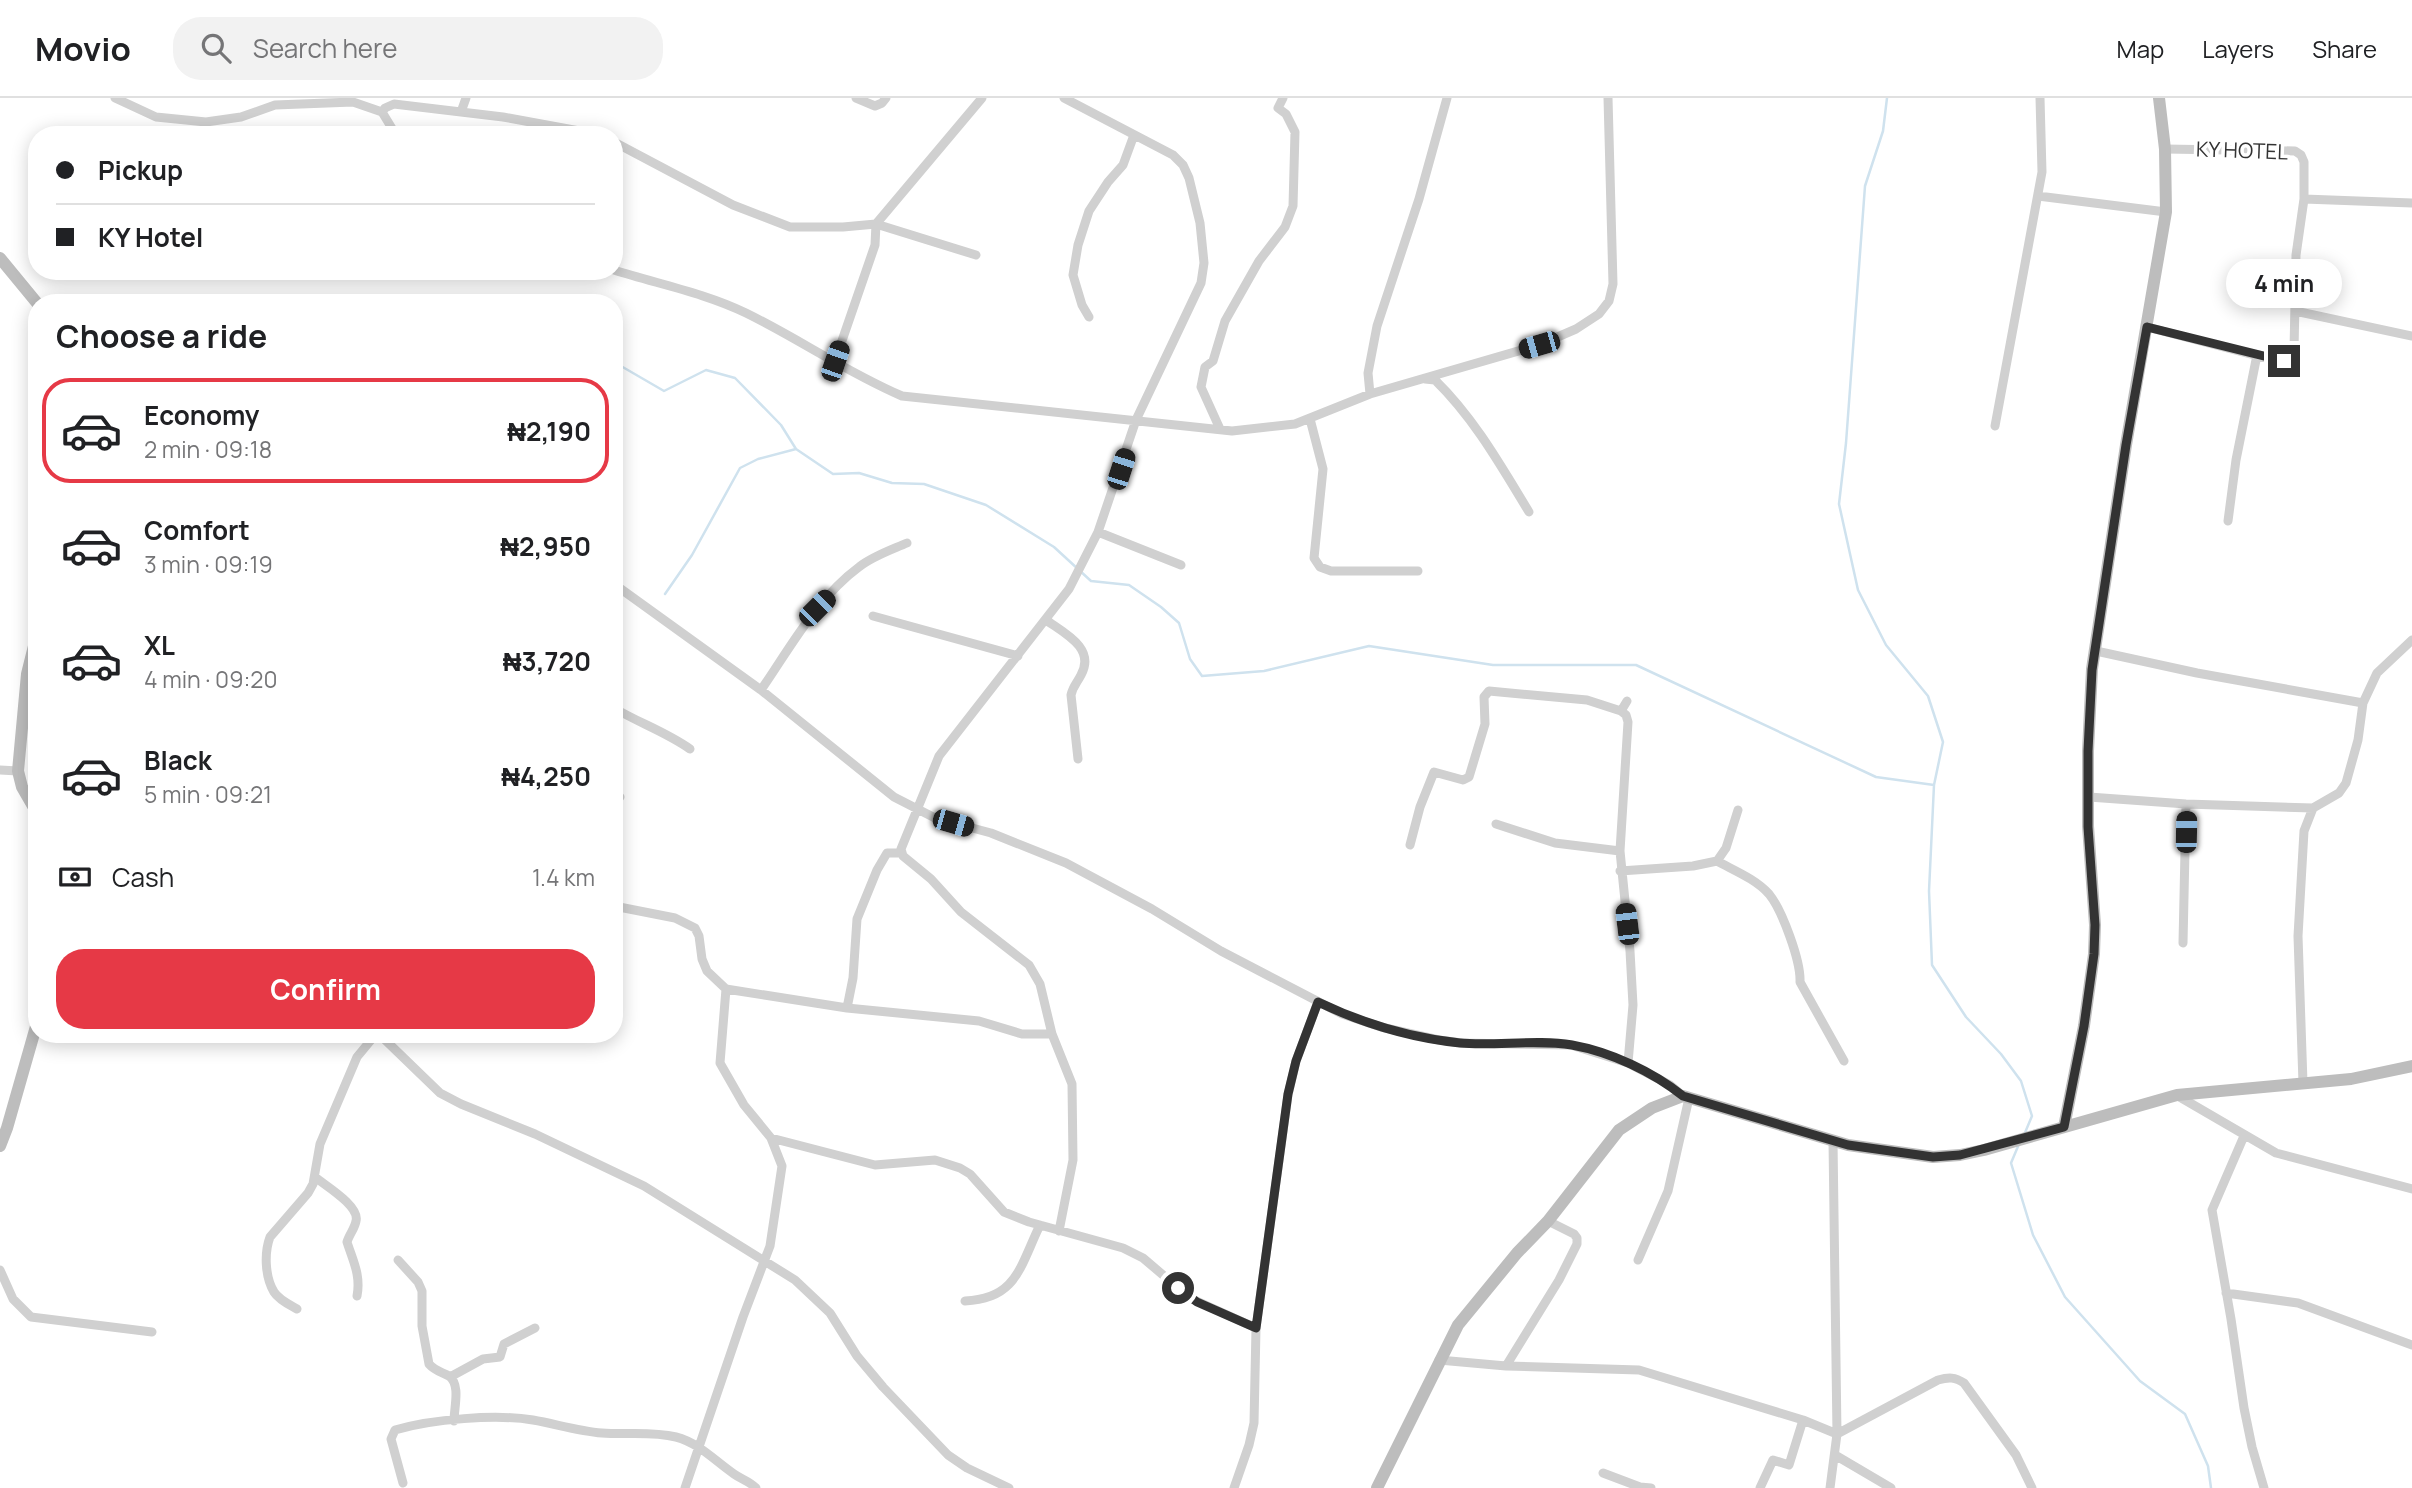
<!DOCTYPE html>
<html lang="en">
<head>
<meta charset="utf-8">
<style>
  body { margin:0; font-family:Manrope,sans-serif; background:#f2f2f2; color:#202124; height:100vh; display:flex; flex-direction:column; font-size:26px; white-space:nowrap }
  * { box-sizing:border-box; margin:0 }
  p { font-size:23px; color:#757577 }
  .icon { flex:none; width:38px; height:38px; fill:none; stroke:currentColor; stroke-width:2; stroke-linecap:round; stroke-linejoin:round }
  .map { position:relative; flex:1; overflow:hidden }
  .details { position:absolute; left:28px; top:196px; width:595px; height:749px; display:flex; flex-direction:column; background:#fff; border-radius:28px; box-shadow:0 4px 18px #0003 }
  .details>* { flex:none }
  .top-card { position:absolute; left:28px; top:28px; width:595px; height:154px; border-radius:28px; box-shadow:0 4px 18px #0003; display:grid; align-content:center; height:154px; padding:0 28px; background:#fff }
  .end { position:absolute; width:32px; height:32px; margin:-16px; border:9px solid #333; background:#fff; box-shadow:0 0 0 4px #fff }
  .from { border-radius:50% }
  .bubble { position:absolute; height:49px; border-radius:24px; background:#fff; box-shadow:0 4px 18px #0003; font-size:23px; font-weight:700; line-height:49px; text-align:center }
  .car { position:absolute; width:21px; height:42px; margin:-21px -10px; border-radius:9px; box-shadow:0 0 5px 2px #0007; background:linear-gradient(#222 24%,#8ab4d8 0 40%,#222 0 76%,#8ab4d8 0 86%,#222 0) }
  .top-card b { display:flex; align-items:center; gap:24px; height:66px; font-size:26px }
  .top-card b+b { border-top:2px solid #e0e0e0 }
  .top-card i { width:18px; height:18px; background:#202124 }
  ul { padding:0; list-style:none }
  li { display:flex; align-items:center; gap:21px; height:105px; margin:0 14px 10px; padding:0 14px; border:4px solid transparent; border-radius:28px }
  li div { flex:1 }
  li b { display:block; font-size:26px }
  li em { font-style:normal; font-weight:700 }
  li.current { border-color:#e63946 }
  li>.icon { width:63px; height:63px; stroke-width:1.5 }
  h2 { padding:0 28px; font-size:32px; line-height:84px }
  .pay { display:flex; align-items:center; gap:18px; height:77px; padding:0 28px; font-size:26px }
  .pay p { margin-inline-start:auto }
  .button { display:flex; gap:14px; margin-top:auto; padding:14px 28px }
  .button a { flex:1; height:80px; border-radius:28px; background:#e63946; color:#fff; font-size:28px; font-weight:700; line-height:80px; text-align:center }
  header { display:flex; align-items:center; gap:42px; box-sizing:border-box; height:98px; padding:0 35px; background:#fff; border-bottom:2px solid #e0e0e0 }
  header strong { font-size:33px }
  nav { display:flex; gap:38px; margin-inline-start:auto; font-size:24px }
  .search { width:490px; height:63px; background:#f2f2f2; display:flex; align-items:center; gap:18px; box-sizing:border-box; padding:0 24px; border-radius:28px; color:#757577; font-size:26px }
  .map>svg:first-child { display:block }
</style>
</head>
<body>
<header>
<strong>Movio</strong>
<div class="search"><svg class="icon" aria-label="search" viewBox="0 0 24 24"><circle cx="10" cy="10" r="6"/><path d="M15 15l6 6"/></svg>Search here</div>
<nav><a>Map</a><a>Layers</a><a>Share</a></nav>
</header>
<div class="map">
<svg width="2412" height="1390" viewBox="0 0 2412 1390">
  <rect width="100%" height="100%" fill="#fff"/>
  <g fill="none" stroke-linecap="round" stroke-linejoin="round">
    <path stroke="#cfe2ee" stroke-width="2.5" d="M1887,0L1883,33L1865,88L1846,345L1839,406L1858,492L1886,547L1928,598L1943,644L1934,687L1929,793L1932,867L1966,919L2001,956L2021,983L2032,1018L2024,1037
      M614,264L664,293L706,272L735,280L781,327L796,351L833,376L859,375L892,385L924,386L986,407L1054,449L1091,483L1129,487L1161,509L1179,525L1190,561L1202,578L1264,573L1369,548L1493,567H1636L1876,679L1934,687
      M665,496L692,457L740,370L758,361L796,351
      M2019,1046L2011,1065L2033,1137L2065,1199L2140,1283L2185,1316L2208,1368L2211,1390"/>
    <path stroke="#d0d0d0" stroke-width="9" d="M115,0L156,19L206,24L241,19L275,7L353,4L382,14L396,37
      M856,0L875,8L882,5L886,0
      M382,14L385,10L394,6L503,19L601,37
      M461,14L466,0
      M614,44L733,107L790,129H843L876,126L976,157
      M2038,98L2166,114
      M2304,101L2412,105
      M614,172C658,186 705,195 746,215C799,241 848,275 902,298L1232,333L1295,326L1370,296L1539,247L1576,231L1599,216L1609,203L1613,186L1608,0
      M2295,213L2412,238
      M1089,219L1082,207L1073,177L1078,147L1089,113L1108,84L1123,67L1134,37
      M2147,229L2277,263L2289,261L2294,252L2296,157L2304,101V64L2301,57L2295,53L2165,51
      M835,263L875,147L876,126L982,0
      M1425,281L1435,282C1474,320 1501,368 1529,414
      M1370,296L1368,275L1377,228L1419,101L1447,0
      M1310,321L1323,371L1314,460L1320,469L1331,473H1418
      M1995,328L2042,74L2040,0
      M1220,331L1201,289L1205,269L1213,263L1225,223L1259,163L1285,129L1293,108L1295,34L1286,16L1278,10L1283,0
      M2228,423L2236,362L2257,257
      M1098,434L1181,467
      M614,486L761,592L894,699L935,720L991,735L1066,765L1152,811L1221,853L1342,916L1381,929L1439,942L1462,945L1571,947L1628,965L1670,987L1683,998
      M873,518L1018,558
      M1046,522C1064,535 1096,550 1081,577C1077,585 1073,588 1071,597L1078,661
      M2096,553L2197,575L2363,605
      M761,592C790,550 817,500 859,469C873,458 891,452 907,445
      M1627,603L1621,613L1626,617L1628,624L1620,753L1630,853L1633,907L1628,965
      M614,610C639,625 666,634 690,651
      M0,672L18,673
      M2089,699L2186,706L2313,710
      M614,701L620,699
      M1496,726L1555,745L1620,753
      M1410,747L1420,709L1434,674L1463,682L1469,679L1485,626L1484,599L1489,593L1587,602L1621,613
      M1717,763L1726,750L1738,712
      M1620,773L1693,768L1717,763C1733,772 1756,781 1769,796C1782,812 1801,863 1800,884L1844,963
      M614,808L675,820L695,830L699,838L702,861L707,873L726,891L847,910L979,923L1022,936H1052
      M2183,845L2186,706
      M847,910L853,880L857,821L877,772L887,755H902
      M379,936L440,995L461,1006L535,1036L644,1088L795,1182L830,1215L857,1258L883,1289L948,1357L967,1370L1009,1390
      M2303,985L2298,838L2304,733L2313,710L2339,695L2346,685L2358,642L2363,605L2377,575L2412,542
      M2178,998L2276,1055L2412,1091
      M2244,1038L2212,1112L2231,1221L2244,1310L2252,1349L2264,1390
      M771,1040L875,1067L935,1062L960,1070L970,1076L1004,1114L1029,1124L1123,1150L1143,1160L1190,1200L1256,1230
      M315,1079C326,1088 360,1108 356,1123C355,1130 349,1137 347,1144C353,1163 361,1177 357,1198
      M1059,1133L1073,1062L1072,986L1052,936L1040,886L1029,867L961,814L931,781L903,758L901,751L939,658L1069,491L1098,434L1136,322L1201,185L1204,165L1200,125L1189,80L1183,67L1173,57L1064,0
      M398,1162L418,1184L422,1193V1228L429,1266C435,1273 442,1274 449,1278C461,1287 454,1309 454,1323
      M1638,1162L1668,1093L1689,1000
      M0,1172L13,1201L31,1219L152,1234
      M2226,1195L2298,1205L2412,1247
      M965,1203C1017,1201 1020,1168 1040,1127
      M297,1211C290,1207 279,1202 274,1194C265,1179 264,1155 270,1139L308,1095L313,1086L320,1046L357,959L376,936
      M1439,1262L1506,1268L1639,1272L1803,1322L1837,1336L1938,1282C1949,1279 1955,1279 1964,1285L2016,1357L2032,1390
      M1506,1268L1559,1182L1577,1146V1140L1574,1136L1548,1123
      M450,1279L483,1261L500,1259L504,1246L535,1230
      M1835,1357L1891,1390
      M1603,1375L1640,1389L1651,1390
      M403,1385L391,1341L395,1332C432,1321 496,1316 533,1322C556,1326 578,1333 602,1335C627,1337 651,1333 676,1339C699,1345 715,1363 734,1376C741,1381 749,1383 756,1390
      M685,1390L743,1219L770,1148L782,1068L771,1040L744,1007L720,965L726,891
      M1234,1390L1249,1347L1254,1325L1256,1230L1288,997L1296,963L1318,904
      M1760,1390L1773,1362L1789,1367L1803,1322
      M1830,1390L1837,1336L1833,1043"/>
    <path stroke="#bdbdbd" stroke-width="12" d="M0,160L37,205
      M37,536L27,576L18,673L22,689L37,715
      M2064,1029L2084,928L2094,856L2095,827L2088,728V653L2092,571L2126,347L2166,114L2165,51L2159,0
      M0,1048L7,1030L37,925
      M1377,1390L1458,1227L1517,1155L1548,1123L1619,1032L1652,1010L1683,998L1848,1047L1933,1059L1960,1057L1984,1052L2177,997L2351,981L2412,968"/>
  </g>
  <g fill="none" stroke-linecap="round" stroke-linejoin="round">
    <path stroke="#333" stroke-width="9" d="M1178,1190L1197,1204L1256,1230L1288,996L1296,963L1318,904C1362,925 1411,940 1460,945C1496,948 1538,941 1572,947C1611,954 1653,974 1683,998L1848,1047L1933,1059L1960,1057L2064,1029L2084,928L2094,856L2095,827L2088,729V653L2092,572L2126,347L2147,229L2284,263"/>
  </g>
  <g text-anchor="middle" stroke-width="7" stroke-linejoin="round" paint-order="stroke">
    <g font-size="21" fill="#333" stroke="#fff">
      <text transform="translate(2242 53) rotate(2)" y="7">KY HOTEL</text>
    </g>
  </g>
</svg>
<i class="end from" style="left:1178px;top:1190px"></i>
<i class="end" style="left:2284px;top:263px"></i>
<div class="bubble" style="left:2226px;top:161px;width:116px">4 min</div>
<i class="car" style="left:1539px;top:247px;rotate:254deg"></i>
<i class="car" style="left:835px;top:263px;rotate:19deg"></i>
<i class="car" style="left:1121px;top:371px;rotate:18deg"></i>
<i class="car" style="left:817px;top:510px;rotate:45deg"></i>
<i class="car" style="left:953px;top:725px;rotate:106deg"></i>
<i class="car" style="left:2186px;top:734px;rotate:1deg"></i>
<i class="car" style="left:1627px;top:826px;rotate:353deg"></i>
<div class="top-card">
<b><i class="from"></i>Pickup</b>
<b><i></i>KY Hotel</b>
</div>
<section class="details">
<h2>Choose a ride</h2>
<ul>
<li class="current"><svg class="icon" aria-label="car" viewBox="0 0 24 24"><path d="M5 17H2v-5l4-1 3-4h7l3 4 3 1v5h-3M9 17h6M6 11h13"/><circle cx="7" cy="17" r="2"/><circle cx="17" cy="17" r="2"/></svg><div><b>Economy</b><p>2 min · 09:18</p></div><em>₦2,190</em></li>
<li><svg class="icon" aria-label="car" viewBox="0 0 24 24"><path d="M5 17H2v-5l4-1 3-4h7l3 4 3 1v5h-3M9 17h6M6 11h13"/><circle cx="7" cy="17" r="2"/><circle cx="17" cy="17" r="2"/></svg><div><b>Comfort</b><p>3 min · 09:19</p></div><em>₦2,950</em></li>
<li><svg class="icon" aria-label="car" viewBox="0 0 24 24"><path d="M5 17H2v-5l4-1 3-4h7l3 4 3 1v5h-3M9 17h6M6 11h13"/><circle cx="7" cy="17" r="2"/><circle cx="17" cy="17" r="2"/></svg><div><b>XL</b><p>4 min · 09:20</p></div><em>₦3,720</em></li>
<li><svg class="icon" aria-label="car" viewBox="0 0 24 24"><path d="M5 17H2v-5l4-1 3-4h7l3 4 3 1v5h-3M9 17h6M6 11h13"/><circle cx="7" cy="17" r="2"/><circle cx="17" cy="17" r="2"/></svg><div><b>Black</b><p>5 min · 09:21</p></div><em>₦4,250</em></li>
</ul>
<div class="pay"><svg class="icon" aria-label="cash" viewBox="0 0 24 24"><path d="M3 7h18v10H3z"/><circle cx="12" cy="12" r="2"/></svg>Cash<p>1.4 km</p></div>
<div class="button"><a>Confirm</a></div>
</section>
</div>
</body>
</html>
